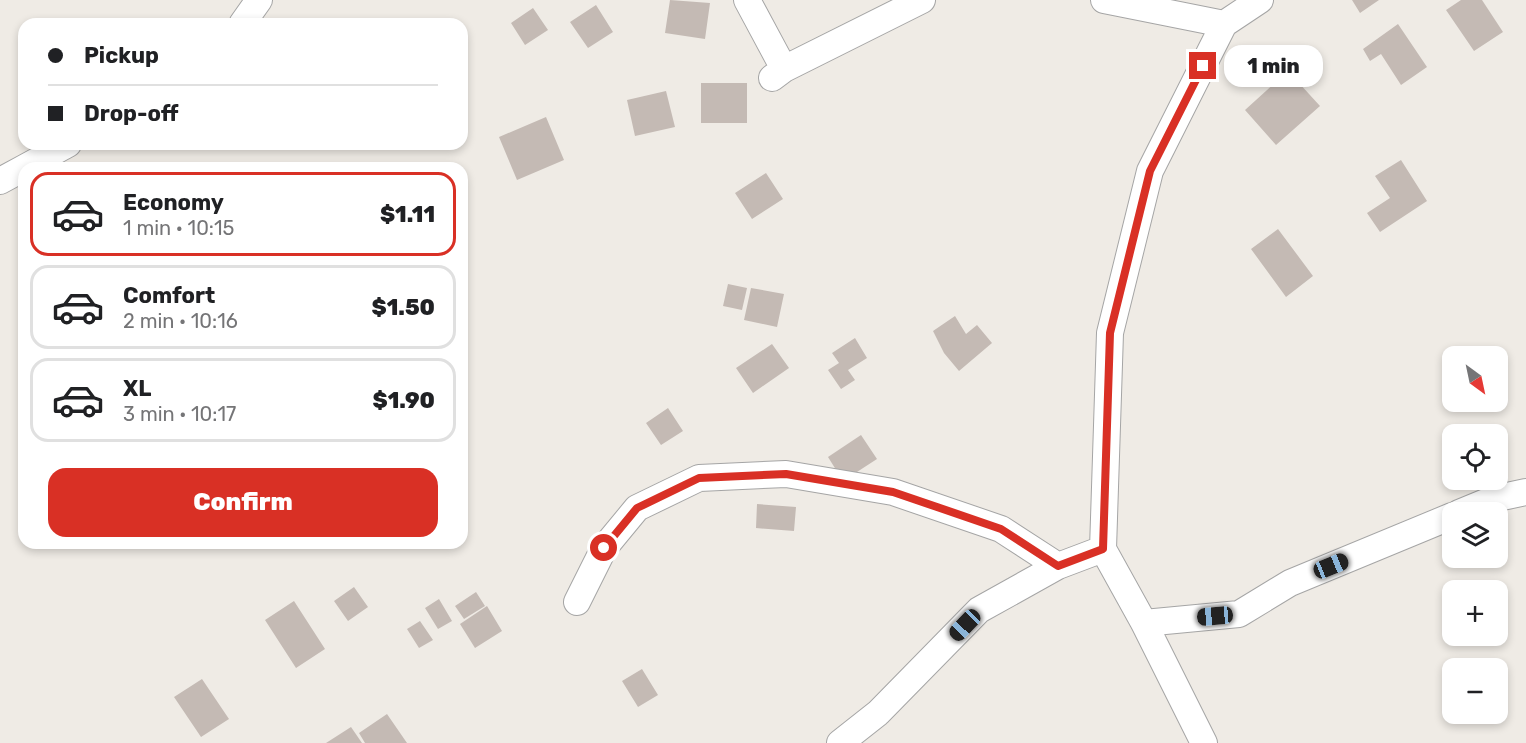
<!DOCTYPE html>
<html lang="en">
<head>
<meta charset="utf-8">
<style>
  body { margin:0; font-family:Rubik,sans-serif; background:#f2f2f2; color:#202124; height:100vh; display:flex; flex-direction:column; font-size:22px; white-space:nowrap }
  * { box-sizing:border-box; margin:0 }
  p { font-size:20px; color:#757577 }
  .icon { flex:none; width:33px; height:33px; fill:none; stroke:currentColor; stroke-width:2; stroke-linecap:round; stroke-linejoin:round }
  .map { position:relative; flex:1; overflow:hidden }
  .details { position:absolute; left:18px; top:162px; width:450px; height:387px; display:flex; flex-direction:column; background:#fff; border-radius:18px; box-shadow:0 3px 9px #0003 }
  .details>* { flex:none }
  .banner { position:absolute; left:18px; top:18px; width:450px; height:132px; border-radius:18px; box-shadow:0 3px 9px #0003; display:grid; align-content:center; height:132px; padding:0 30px; background:#fff }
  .needle { width:39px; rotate:147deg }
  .tools { position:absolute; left:1442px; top:346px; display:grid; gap:12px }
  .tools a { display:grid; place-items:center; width:66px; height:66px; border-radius:12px; background:#fff; box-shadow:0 3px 9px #0003; font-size:30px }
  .end { position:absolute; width:27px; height:27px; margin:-14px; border:8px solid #d93025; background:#fff; box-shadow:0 0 0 3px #fff }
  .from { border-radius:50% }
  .bubble { position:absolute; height:42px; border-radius:18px; background:#fff; box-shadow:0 3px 9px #0003; font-size:20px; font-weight:800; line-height:42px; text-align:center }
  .car { position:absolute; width:18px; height:36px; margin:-18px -9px; border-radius:8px; box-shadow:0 0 4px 2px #0007; background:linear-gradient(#222 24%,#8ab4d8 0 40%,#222 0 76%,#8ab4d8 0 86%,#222 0) }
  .banner b { display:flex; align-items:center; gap:21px; height:57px; font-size:22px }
  .banner b+b { border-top:2px solid #e0e0e0 }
  .banner i { width:15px; height:15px; background:#202124 }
  ul { padding:10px 0 0; list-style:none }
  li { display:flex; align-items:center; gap:18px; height:84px; margin:0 12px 9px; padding:0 18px; border:3px solid #e0e0e0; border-radius:18px }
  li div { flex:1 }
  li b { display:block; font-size:22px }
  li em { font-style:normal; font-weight:800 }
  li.on { border-color:#d93025 }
  li>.icon { width:54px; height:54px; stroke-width:1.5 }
  .button { display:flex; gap:12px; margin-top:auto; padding:12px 30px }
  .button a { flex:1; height:69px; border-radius:18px; background:#d93025; color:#fff; font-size:24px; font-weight:800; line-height:69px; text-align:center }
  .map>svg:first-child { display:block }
</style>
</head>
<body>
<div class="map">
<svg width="1526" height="743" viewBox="0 0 1526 743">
  <rect width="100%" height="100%" fill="#efebe5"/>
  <path fill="#c4bab4" d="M670,0L710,3L705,39L665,33Z
    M1352,0H1379L1360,13Z
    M1461,0H1482L1503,32L1474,51L1446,10Z
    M596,5L613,32L588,48L570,22Z
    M533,8L548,30L525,45L511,23Z
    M1398,24L1427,67L1401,85L1381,54L1370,61L1363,49Z
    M1288,71L1320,106L1276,145L1245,110Z
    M701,83H747V123H701Z
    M666,91L675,127L635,136L627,100Z
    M546,117L564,160L517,180L499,137Z
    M1401,160L1427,201L1380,232L1367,213L1390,198L1375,176Z
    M766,173L783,199L752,219L735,193Z
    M1278,229L1313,276L1286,297L1251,249Z
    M728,284L747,288L742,310L723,306Z
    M751,288L784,294L777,327L744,320Z
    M955,316L966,334L977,325L992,343L959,371L944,353L933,331Z
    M855,338L867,358L848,370L855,380L841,389L828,370L839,363L832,353Z
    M772,344L789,368L753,393L736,368Z
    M668,408L683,431L661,445L646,423Z
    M861,435L877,459L843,481L828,457Z
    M757,504L796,507L794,531L756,528Z
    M354,587L368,607L348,621L334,601Z
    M476,592L485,606L464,619L455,606Z
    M439,599L452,621L438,629L425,608Z
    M294,601L325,649L296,668L265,620Z
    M487,606L502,631L475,648L460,624Z
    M420,621L433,640L419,648L407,629Z
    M642,669L658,695L638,707L622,681Z
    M202,679L229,719L201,737L174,697Z
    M387,714L407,743H365L359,733Z
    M351,727L362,743H326Z"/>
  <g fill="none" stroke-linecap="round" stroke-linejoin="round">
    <g stroke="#a5a5a5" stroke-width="28">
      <path id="minor" d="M747,0L784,69
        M1104,0L1224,24
        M242,24L259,0
        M772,78L784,69L922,0
        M24,168L68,144
        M0,181L24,168
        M1459,513L1493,499L1526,492
        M1103,549L1144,623L1204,743
        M577,602L604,548L637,508L699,478L786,474L893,492L1001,529L1058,566
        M1144,623L1239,614L1290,583L1452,516
        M840,743L878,713L979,610L1058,566L1103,549L1110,333L1150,171L1224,24L1260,0"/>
    </g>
    <use href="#minor" stroke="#fff" stroke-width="26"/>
  </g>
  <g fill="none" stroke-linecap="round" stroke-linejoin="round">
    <path stroke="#d93025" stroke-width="8" d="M604,548L637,508L699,478L786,474L893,492L937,507L1001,529L1058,566L1103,549L1110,333L1150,171L1203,66"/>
  </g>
</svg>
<div class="tools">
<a><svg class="needle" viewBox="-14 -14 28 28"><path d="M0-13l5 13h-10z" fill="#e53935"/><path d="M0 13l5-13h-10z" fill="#757577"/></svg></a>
<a><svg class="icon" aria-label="locate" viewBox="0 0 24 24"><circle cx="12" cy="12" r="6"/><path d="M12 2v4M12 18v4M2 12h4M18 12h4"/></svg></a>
<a><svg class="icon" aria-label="layers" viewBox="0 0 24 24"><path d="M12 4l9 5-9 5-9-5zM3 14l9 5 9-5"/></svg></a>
<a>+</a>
<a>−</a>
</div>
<i class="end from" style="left:604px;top:548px"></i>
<i class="end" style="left:1203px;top:66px"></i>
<div class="bubble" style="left:1224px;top:45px;width:99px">1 min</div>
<i class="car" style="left:1331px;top:566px;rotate:68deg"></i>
<i class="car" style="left:1215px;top:616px;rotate:265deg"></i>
<i class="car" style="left:965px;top:625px;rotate:224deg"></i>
<div class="banner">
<b><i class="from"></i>Pickup</b>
<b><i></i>Drop-off</b>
</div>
<section class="details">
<ul>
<li class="on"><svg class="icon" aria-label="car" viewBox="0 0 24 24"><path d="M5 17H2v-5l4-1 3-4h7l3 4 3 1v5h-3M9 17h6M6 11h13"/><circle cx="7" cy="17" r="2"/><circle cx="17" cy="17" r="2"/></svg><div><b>Economy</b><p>1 min · 10:15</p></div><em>$1.11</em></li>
<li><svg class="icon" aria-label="car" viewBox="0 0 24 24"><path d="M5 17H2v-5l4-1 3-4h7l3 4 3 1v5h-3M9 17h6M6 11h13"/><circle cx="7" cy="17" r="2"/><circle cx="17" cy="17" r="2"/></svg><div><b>Comfort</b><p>2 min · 10:16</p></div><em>$1.50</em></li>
<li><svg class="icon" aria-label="car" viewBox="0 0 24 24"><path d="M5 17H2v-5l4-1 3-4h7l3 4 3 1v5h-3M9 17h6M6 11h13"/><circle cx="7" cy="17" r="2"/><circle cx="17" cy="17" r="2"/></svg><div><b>XL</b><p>3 min · 10:17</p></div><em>$1.90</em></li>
</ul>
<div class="button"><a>Confirm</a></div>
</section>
</div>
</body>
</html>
